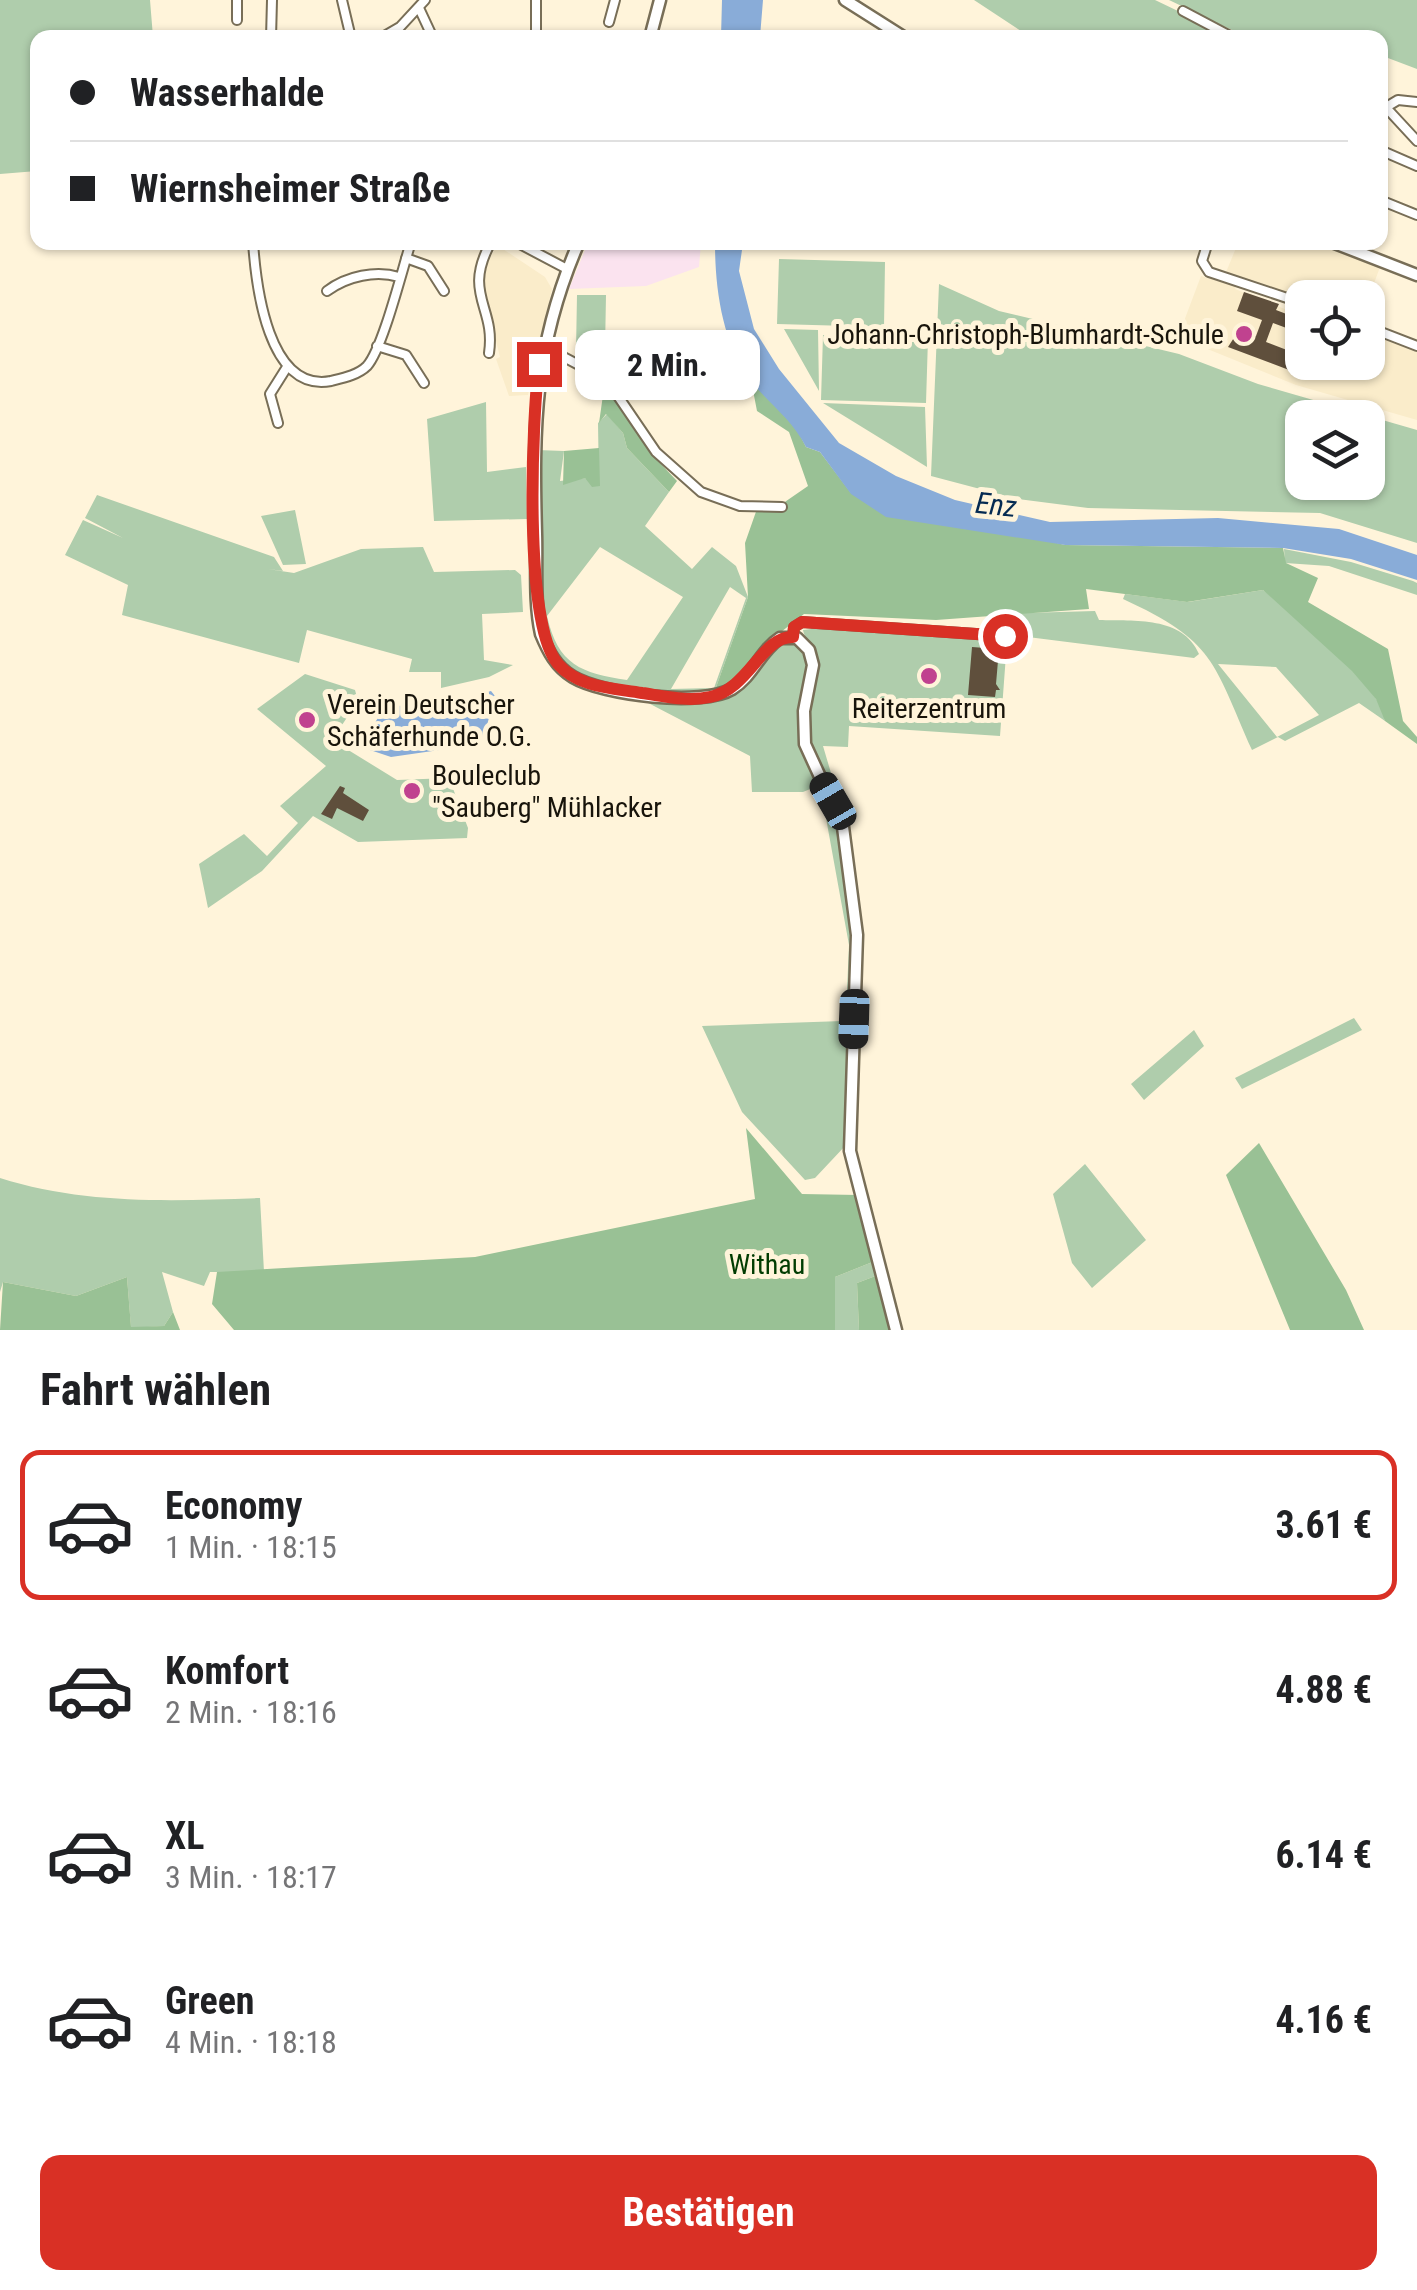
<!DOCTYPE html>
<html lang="de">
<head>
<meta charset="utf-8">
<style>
  body { margin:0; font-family:"Roboto Condensed",sans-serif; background:#f6f6f6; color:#202124; height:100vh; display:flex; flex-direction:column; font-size:38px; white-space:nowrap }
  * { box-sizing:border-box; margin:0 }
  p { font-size:32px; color:#757577 }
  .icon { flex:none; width:55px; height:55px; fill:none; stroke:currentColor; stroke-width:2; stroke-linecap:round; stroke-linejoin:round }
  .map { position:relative; height:1330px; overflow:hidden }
  .side { display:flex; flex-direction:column; background:#fff; flex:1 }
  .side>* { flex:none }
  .hud { position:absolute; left:30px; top:30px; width:1358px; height:220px; border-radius:20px; box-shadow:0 2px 8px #0004; display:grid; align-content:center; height:220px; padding:0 40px; background:#fff }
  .fabs { position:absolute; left:1285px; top:280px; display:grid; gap:20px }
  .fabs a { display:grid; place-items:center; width:100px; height:100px; border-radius:20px; background:#fff; box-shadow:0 2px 8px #0004; font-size:50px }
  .end { position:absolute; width:45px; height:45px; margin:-22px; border:12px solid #d93025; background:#fff; box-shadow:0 0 0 5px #fff }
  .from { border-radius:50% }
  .bubble { position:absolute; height:70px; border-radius:20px; background:#fff; box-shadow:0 2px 8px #0004; font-size:32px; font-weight:700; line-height:70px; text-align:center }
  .car { position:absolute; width:30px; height:60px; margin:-30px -15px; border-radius:12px; box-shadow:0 0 8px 2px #0007; background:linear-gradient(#222 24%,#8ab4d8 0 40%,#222 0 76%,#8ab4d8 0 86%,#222 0) }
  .hud b { display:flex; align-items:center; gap:35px; height:95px; font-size:38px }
  .hud b+b { border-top:2px solid #e0e0e0 }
  .hud i { width:25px; height:25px; background:#202124 }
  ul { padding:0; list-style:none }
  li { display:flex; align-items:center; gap:30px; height:150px; margin:0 20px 15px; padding:0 20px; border:5px solid transparent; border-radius:20px }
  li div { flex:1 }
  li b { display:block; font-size:38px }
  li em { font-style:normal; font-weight:700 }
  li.selected { border-color:#d93025 }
  li>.icon { width:90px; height:90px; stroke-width:1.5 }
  h2 { padding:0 40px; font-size:45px; line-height:120px }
  .button { display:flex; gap:20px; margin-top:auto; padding:20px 40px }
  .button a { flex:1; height:115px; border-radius:20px; background:#d93025; color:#fff; font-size:40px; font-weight:700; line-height:115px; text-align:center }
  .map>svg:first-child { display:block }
</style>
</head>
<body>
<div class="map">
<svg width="1417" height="1330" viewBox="0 0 1417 1330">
  <rect width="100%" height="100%" fill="#fff4da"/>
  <path fill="#faecca" d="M1238,243H1312L1380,267L1368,300L1302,299L1239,277L1235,289L1302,316V362H1368V333L1417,352V420L1296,385L1178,337L1201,276L1222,282Z
    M497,245L545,277L552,289L528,395L509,396L496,359L500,357L480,277Z"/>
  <path fill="#fbe3ef" d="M588,243H701L699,267L646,286L569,289Z"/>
  <path fill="#afcdac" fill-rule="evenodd" d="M0,0H150L153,37L38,38L37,171L0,174Z
    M974,0H1155L1226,34L1223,38L1030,37Z
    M1169,0H1417V69L1380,55V38L1232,30Z
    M779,259L885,262L884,327L777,324Z
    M939,284L999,311L1179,354L1258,384L1417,430V543L1320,513L1088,508L1018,499L931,476ZM1302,418H1368V482H1302Z
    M577,295H606L605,350H576Z
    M784,329L818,330L819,391Z
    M823,335L928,338L926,403L821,400Z
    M486,402L487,472L526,467L527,519L434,521L427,419Z
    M823,403L925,407L927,467Z
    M607,414L623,433L627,448L669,492L645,526L692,569L712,547L736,566L748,597L714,693C671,696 600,697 565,667C526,632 537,501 537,450L564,451L560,481L585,478L599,486L598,423ZM600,547L683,597L627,680C581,673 558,665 547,616ZM730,587L746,598L714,688L671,689Z
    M97,495L274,557L283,571L268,569L294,573L361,549L423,547L434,572L515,570L521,575L523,612L482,614L484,660L513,665L489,677L441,688V672H409L412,659L307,630L299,663L122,615L128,585L65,555L83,520L123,538L85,518Z
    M295,510L306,564L283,565L261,516Z
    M1284,549L1351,562L1413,581L1417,583V595L1329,566L1285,563Z
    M1263,590C1292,613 1383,685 1385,721L1359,703L1285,741L1278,737L1252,750C1213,662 1215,641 1123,599L1125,594L1188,602ZM1218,664L1276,667L1319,715L1277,737Z
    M1095,611L1099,620C1134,621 1183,616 1199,654L1194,658L988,632L989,614Z
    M812,624L1007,641L1000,736L849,726L848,747L823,746L831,773L826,779C797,717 813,725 817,665C818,648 805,642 803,630L811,629Z
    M780,643L798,645L809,667L800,723L838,821L853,929V990H847L849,945L820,785L803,792H752L750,756L631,694L701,701Z
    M305,674L355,690L358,701L332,740L397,780L449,778L468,828L467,838L358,842L313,816L262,871L208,908L199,864L244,834L267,856L298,823L280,806L326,766L257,709Z
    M846,993H852L846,1145L815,1178L805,1180L742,1112L702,1026L843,1021Z
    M1354,1018L1362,1030L1242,1089L1235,1078Z
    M1194,1030L1204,1046L1144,1100L1131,1084Z
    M1085,1164L1146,1240L1092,1288L1072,1263L1053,1194Z
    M0,1178C85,1205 173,1201 260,1198L264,1272H210L204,1286L162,1272L173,1312L164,1326L131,1328L127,1277L76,1296L3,1282L0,1292Z
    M875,1261L878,1275L857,1283L859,1330H835V1277Z"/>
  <path fill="#99c195" d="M751,380L795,425L806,447L820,452L851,493L1065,545L1283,548L1286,563L1318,578L1308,602L1388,649L1403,721L1417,737V744L1385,721L1376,699L1352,671L1263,590L1187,602L1086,589L1089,609L936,620L804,614L772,639L740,679L714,693L748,597L745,543L758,506H779L808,486L789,432L757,411Z
    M605,381L658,461L677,481L669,492L627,448L623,433L606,414L599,423Z
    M599,448L600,486L592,487L585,478L563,485L564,451Z
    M746,1128L802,1194L858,1195L875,1261L835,1277V1330H234L212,1304L217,1272L475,1257L755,1199Z
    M1259,1143L1346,1290L1364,1330H1290L1226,1175Z
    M878,1275L893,1330H859L857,1283Z
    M127,1277L131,1327L164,1326L173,1312L180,1330H0L3,1282L76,1296Z"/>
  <path fill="#89acd8" d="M722,0H763L760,37H721Z
    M715,243H743L739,271L754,329L779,369L839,443L896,476L955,500L1050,522L1218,518L1339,529L1417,555V580L1351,559L1283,548L1065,545L886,517L851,494L820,452L806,447C792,419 769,404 750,380C722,342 715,288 715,243Z
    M491,691L495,696L484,736L474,745L391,757L367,749L370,731L385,706L442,705Z"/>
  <path fill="#5f4f3c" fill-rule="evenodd" d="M1244,292L1279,304L1276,310L1302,320V359L1297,373L1228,347L1239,330L1256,336L1262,320L1237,311ZM1273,323L1300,333L1292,352L1266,342Z
    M972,647L999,649L996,684L1000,690H996L995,697L968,695Z
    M340,786L345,788L343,793L369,810L363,821L337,808L332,819L321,814Z"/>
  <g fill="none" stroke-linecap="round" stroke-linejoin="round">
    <g stroke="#786e57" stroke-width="12">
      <path id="street" d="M342,0L351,38
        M419,8L433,38
        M1183,11L1234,38
        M237,20V0
        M609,22L615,0
        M271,38L272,0
        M381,38L400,27L425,0
        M536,38V0
        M1380,101L1417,141
        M1388,106L1398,100L1417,102
        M1380,150L1417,166
        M1380,200L1417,215
        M253,242C256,286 268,393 331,381C343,378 358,375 367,366C383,348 402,270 411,242
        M516,242L567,269
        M1208,242L1202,261L1209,272L1302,303
        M406,258L428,266L444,291
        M327,291C347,276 376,270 399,277
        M1368,327L1417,346
        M377,346L406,355L424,383
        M543,346L607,380L656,452L701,492L740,506L782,507
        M489,353C496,306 462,295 491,242
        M278,423L270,394L287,367
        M793,637L794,627L802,622L1005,636"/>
    </g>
    <g stroke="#786e57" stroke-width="15">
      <path id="secondary" d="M845,0L905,38
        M650,38L660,0
        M579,242C534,345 533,425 536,534C537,567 534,602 541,634C548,651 556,667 573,677C603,695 702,707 732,689C753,676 760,651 780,638H797L809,650L813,665L804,711L805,744L843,827L857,935L850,1151L896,1330
        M1332,242L1417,275"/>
    </g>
    <use href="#street" stroke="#fff" stroke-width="8"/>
    <use href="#secondary" stroke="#fff" stroke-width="10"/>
  </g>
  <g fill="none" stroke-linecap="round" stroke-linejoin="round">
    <path stroke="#d93025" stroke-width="12" d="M539,364C532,420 523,624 558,664C579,688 613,688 642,693C664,696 688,702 710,697C749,689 762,636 793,637L794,627L802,622L1005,636"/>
  </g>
  <g fill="#c0428f" stroke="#fff4da" stroke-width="4">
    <circle cx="1244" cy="334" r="10"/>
    <circle cx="929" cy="676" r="10"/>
    <circle cx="307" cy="720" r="10"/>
    <circle cx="412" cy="791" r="10"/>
  </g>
  <g text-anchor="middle" stroke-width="10" stroke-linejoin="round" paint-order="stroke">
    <g font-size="28" fill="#18140b" stroke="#fff4da" text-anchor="start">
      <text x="1224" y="344" text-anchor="end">Johann-Christoph-Blumhardt-Schule</text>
      <text x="327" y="714">Verein Deutscher<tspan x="327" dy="32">Schäferhunde O.G.</tspan></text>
      <text x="929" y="718" text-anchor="middle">Reiterzentrum</text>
      <text x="432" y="785">Bouleclub<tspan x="432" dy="32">"Sauberg" Mühlacker</tspan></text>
    </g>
    <g font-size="28" fill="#013c01" stroke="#fff4da">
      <text x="767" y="1274">Withau</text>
    </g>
    <g font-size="30" font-style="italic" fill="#042a52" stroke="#fff4da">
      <text transform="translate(996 505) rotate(6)" y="10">Enz</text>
    </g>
  </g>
</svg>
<div class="fabs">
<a><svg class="icon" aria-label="locate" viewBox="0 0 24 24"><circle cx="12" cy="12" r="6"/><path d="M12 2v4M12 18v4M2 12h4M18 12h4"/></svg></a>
<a><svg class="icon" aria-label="layers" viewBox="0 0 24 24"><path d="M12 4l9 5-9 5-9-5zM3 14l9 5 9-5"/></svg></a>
</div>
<i class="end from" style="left:1005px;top:636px"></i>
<i class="end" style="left:539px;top:364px"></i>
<div class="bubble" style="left:575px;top:330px;width:185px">2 Min.</div>
<i class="car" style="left:833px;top:801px;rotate:330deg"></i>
<i class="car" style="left:854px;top:1019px;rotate:182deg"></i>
<div class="hud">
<b><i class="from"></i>Wasserhalde</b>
<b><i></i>Wiernsheimer Straße</b>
</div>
</div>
<section class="side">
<h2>Fahrt wählen</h2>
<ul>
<li class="selected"><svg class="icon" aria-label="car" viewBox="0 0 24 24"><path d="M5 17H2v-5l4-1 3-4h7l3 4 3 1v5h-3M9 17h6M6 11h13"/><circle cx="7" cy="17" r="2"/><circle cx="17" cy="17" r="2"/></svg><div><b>Economy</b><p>1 Min. · 18:15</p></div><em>3.61 €</em></li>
<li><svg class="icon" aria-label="car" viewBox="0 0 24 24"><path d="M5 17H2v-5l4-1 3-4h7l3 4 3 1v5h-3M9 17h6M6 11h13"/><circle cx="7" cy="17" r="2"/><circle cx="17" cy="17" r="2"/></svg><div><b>Komfort</b><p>2 Min. · 18:16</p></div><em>4.88 €</em></li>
<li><svg class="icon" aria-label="car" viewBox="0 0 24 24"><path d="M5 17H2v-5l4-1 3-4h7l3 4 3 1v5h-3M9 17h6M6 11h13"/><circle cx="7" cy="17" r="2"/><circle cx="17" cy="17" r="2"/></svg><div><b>XL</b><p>3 Min. · 18:17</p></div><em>6.14 €</em></li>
<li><svg class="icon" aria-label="car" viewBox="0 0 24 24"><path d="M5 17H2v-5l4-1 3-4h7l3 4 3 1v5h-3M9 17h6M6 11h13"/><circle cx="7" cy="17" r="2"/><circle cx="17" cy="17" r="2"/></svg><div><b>Green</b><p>4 Min. · 18:18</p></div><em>4.16 €</em></li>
</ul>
<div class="button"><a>Bestätigen</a></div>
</section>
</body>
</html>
